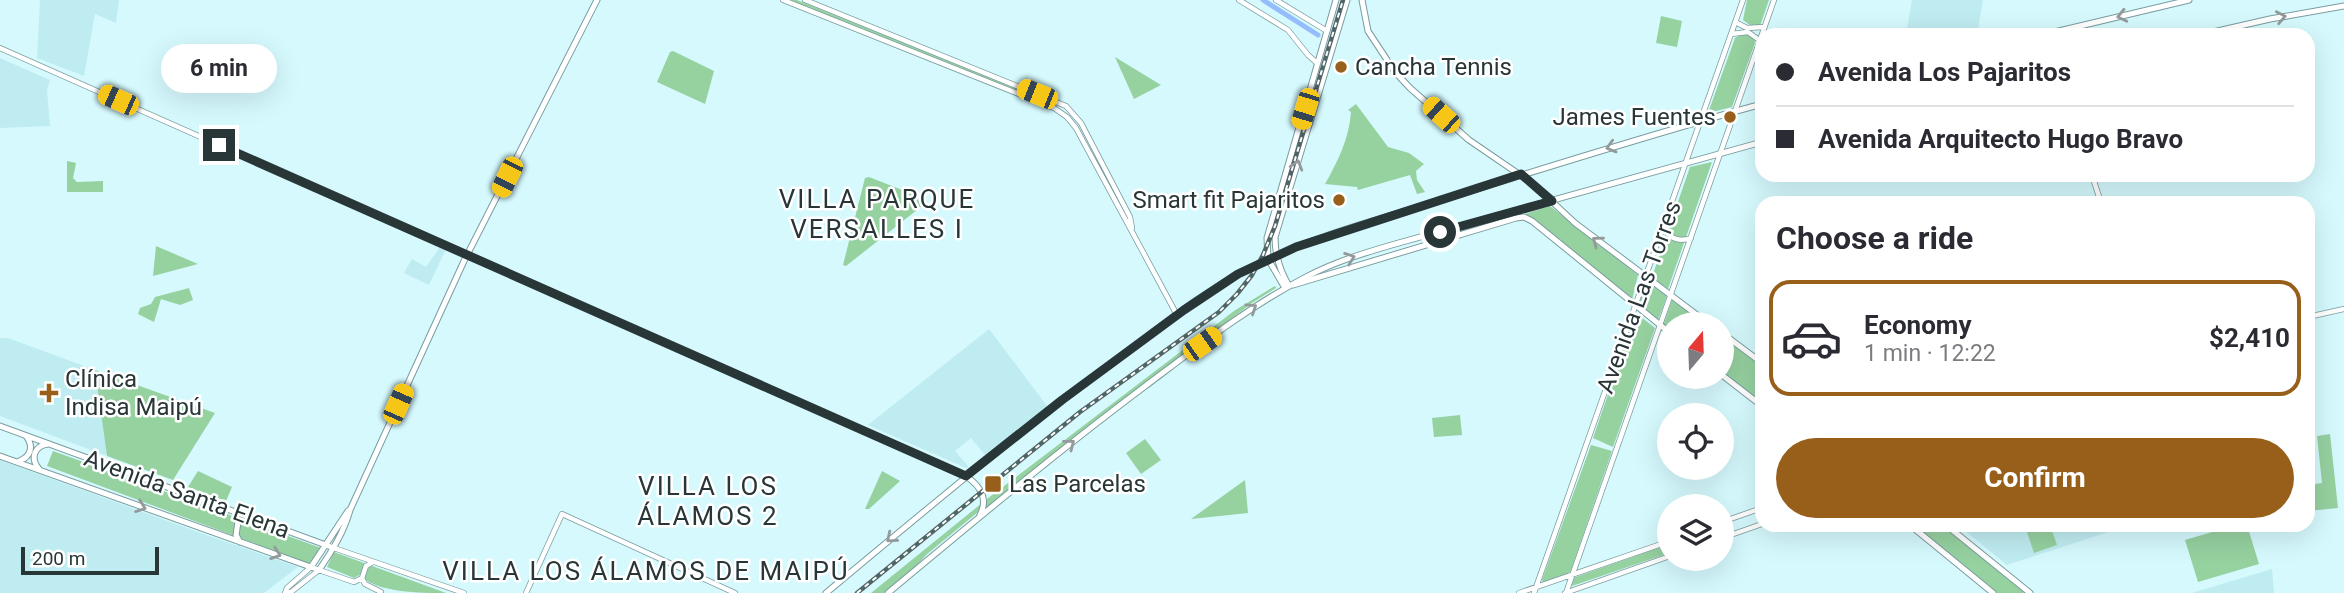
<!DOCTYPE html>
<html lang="en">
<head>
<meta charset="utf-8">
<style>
  body { margin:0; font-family:Roboto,sans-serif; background:#f7f7f7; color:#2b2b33; height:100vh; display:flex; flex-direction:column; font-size:26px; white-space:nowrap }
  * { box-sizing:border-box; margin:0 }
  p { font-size:23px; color:#7c7c81 }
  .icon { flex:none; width:38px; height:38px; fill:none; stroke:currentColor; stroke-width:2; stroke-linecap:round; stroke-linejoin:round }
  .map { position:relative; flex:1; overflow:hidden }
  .drawer { position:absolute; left:1755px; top:196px; width:560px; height:336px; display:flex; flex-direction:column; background:#fff; border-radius:21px; box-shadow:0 7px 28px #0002 }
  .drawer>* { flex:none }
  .hud { position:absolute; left:1755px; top:28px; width:560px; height:154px; border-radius:21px; box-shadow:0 7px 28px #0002; display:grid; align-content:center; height:154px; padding:0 21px; background:#fff }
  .needle { width:46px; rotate:19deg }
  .controls { position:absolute; left:1657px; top:312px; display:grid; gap:14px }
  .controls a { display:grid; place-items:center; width:77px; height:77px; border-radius:50%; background:#fff; box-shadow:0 7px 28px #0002; font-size:35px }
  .scale { position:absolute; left:21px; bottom:18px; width:138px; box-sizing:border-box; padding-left:7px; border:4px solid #283637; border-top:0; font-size:19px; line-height:24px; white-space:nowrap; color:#283637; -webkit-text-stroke:5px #fff; paint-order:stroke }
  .end { position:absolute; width:32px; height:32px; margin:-16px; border:9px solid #283637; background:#fff; box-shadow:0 0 0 4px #fff }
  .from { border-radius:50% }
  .bubble { position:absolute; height:49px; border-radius:24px; background:#fff; box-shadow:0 7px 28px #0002; font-size:23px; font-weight:700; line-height:49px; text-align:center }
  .car { position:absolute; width:21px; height:42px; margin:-21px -10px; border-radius:9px; box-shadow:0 0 5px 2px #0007; background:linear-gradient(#f5c518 24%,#345 0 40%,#f5c518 0 76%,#345 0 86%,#f5c518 0) }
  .hud b { display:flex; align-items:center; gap:24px; height:66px; font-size:26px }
  .hud b+b { border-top:2px solid #e1e1e2 }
  .hud i { width:18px; height:18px; background:#2b2b33 }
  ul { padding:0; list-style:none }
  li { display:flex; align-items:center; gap:21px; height:116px; margin:0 14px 10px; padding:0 7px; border:4px solid transparent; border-radius:21px }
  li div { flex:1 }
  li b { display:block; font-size:26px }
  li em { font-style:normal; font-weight:700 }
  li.active { border-color:#975f1a }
  li>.icon { width:63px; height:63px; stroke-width:1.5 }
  h2 { padding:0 21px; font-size:32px; line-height:84px }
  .button { display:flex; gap:14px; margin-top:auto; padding:14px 21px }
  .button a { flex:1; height:80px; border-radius:42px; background:#975f1a; color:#fff; font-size:28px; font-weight:700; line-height:80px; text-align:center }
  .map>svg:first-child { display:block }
</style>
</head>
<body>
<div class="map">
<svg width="2344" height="593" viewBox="0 0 2344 593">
  <rect width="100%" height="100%" fill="#d5f9fd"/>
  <path fill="#bfecf1" d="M40,0H119L116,23L95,14L84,76L37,58Z
    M1912,0H1983L1977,35H1906Z
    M0,58L50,80L47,90L50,126L0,128Z
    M440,247L446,249L429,285L404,273L412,259L426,267Z
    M989,329L1047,406L985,455L971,438L955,451L969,467L966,468L868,425Z
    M0,338H8L95,370L107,456L0,416Z
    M0,460L209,536L298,567L264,593H0Z
    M1958,525H2130L2007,565Z
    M2272,569L2274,593H2192Z"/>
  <path fill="#96d1a0" d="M789,0H797L1055,104L1052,106Z
    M1747,0H1769L1760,26H1751L1743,20Z
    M1661,16L1682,21L1677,47L1656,43Z
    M1744,33L1754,38L1755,43L1732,107L1708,113L1735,38Z
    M673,51L714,71L705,104L657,82L670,52Z
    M1115,57L1161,85L1134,99Z
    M1356,104L1388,147L1409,153L1424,164L1416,171L1417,180L1425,192L1417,194L1410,175L1358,190L1357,187L1325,184C1338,161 1349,139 1351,112L1348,110Z
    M67,161L76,163L73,178L77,182L103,181V192H67Z
    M1712,162L1668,289L1652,277L1690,167Z
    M869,177L915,195L922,206L846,266L843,265L865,178Z
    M1550,206L1638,275L1632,300L1525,214Z
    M156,246L198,264L153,276Z
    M1647,282L1667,296L1658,320L1638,306Z
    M1275,286L1276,288L1252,303L1098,418L985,509L987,499L1234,311Z
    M189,288L193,300L180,305L161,299L154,322L138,314L140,308L151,304L155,297Z
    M1672,300L1704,324H1670L1669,331L1663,326Z
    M1636,313L1655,328L1613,447L1593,438Z
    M1722,337L1762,367V404L1722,373Z
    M95,370L215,413L173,480L107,456Z
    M1460,415L1462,435L1434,437L1432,418Z
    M2330,434L2338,508L2308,511V485L2322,483L2317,436Z
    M1145,439L1161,460L1141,474L1126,453Z
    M1591,445L1612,451L1570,573L1544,583L1542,580Z
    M53,451L321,548L313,562L307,563L47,466Z
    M198,471L232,487L226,501L188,487Z
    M882,471L900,481L869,509H865Z
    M1245,480L1248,513L1191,519Z
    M982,503L978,512L926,555L915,568L884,593H871Z
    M1914,525H1943L2026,593H1997Z
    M2050,525L2057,545L2034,553L2027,532Z
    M2236,525H2247L2259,564L2198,582L2185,540Z
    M1669,544V553L1572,586L1573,578Z
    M334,552L446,593C419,593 378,593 359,575L354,578L327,567Z"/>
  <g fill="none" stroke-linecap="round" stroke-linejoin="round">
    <path stroke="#95bdfe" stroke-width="5" d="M1263,0L1318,35"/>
    <g stroke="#7a9c9f" stroke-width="6">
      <path id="tertiary" d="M783,0L1054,108L1067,117L1076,128L1177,315
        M805,0L1066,106L1081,123L1130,217L1132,228
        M1239,0L1288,30L1308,55L1317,63
        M1276,0L1327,31
        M1735,22L1747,28L1764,27
        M1731,34L1748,32L1759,40
        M0,48L966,476
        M2092,175L2101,203
        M1664,228C1669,239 1680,242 1691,238
        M2308,317L2344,309
        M1722,522L1762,508
        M1722,538L1762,524
        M334,548L464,593
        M362,578L365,584L381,592
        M362,578L366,566L373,562
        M285,593L287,588L311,567
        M286,593L291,592L319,570L354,582L362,578
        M526,593L562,514L735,593
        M1519,593L1670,541
        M1534,593L1743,0
        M1565,593L1670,556
        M1566,593L1774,0"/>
    </g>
    <g stroke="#7a9c9f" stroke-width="7">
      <path id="secondary" d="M1362,0L1368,31L1395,72L1410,88L1469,140L1532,183L1575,223L1709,324
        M1293,285L1516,218L1524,217L1532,221L1670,333
        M1722,333L1762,363
        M1722,375L1762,406
        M0,426L334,548
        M0,456L319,570C332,551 344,532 350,510L464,261L597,0
        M19,461C31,457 34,446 26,436
        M39,469C30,458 34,446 48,444
        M235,512L238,522L236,535L240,542
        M1910,525L1993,593
        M1946,525L2030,593
        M311,567L348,511"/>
    </g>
    <g stroke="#7a9c9f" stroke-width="7">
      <path id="primary" d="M2042,35L2189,0
        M2200,35L2270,19L2344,6
        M1289,286C1280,271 1275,254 1275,237L1347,0
        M1285,288L1268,259L1267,238L1336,0
        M966,476C980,486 989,498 980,515
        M826,593C921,514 1016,434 1116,360C1159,328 1201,293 1249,268C1310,237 1377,220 1442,200C1548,167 1655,133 1762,104
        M888,593C972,523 1056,453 1144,387C1196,348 1248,307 1306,277C1334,262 1364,253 1395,244L1762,142"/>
    </g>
    <use href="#tertiary" stroke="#fff" stroke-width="4.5"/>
    <use href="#secondary" stroke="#fff" stroke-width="5"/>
    <use href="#primary" stroke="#fff" stroke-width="5"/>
    <g stroke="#516566" stroke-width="4.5">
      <path id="rail" d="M857,593L1080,412L1219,312L1237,294L1252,275L1263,255L1275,226L1343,0"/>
    </g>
    <use href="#rail" stroke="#fff" stroke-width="2" stroke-dasharray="5" stroke-linecap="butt"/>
  </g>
  <defs><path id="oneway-chevron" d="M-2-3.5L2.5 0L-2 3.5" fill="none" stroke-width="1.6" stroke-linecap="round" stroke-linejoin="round" transform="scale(1.75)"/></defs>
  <g stroke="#949a9b">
    <use href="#oneway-chevron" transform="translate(2122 16) rotate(167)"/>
    <use href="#oneway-chevron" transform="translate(2281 17) rotate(-11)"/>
    <use href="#oneway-chevron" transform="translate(1611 147) rotate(164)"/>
    <use href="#oneway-chevron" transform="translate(1297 165) rotate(-73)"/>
    <use href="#oneway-chevron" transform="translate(1597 241) rotate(-143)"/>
    <use href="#oneway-chevron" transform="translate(1350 258) rotate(-20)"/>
    <use href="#oneway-chevron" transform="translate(1252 308) rotate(-34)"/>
    <use href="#oneway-chevron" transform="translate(1070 444) rotate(-38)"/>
    <use href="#oneway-chevron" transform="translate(141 507) rotate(20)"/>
    <use href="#oneway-chevron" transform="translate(891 538) rotate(140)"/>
    <use href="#oneway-chevron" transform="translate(276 554) rotate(19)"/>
  </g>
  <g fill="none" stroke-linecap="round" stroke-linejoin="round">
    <path stroke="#283637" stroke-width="9" d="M219,145L966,476L1062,400L1184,310L1238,274L1296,247L1521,174L1552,201L1440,232"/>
  </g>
  <g fill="#975f1a" stroke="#fff" stroke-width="2.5">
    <circle cx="1341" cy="67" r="7"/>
    <circle cx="1730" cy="117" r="7"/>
    <circle cx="1339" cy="200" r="7"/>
    <path d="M45.5 382.5h7v7h7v7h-7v7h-7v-7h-7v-7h7z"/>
    <rect x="984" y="475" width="18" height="18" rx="3.5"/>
  </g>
  <g text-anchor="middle" stroke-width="5" stroke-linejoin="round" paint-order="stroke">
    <g font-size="24" fill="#283637" stroke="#fff" text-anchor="start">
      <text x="1355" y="75">Cancha Tennis</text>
      <text x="1716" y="125" text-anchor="end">James Fuentes</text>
      <text x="1325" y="208" text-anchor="end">Smart fit Pajaritos</text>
      <text x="65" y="387">Clínica<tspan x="65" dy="28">Indisa Maipú</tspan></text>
      <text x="1009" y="492">Las Parcelas</text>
    </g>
    <g font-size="24" fill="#283637" stroke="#fff">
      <text transform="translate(1639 297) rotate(-70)" y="8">Avenida Las Torres</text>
      <text transform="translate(187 494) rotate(20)" y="8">Avenida Santa Elena</text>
    </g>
    <g font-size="26" letter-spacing="2" fill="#283637" stroke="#fff">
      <text x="877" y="208">VILLA PARQUE<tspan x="877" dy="30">VERSALLES I</tspan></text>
      <text x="708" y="495">VILLA LOS<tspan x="708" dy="30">ÁLAMOS 2</tspan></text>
      <text x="646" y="580">VILLA LOS ÁLAMOS DE MAIPÚ</text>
    </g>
  </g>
</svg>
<div class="controls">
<a><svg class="needle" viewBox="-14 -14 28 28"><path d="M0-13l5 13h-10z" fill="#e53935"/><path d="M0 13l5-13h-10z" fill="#7c7c81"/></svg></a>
<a><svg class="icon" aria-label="locate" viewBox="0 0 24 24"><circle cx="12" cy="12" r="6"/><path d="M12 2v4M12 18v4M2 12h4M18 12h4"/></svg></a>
<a><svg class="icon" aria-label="layers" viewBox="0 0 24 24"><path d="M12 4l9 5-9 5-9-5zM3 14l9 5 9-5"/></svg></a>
</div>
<div class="scale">200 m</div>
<i class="end from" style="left:1440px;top:232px"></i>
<i class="end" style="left:219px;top:145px"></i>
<div class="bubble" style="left:161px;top:44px;width:116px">6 min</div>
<i class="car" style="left:1037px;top:94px;rotate:292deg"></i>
<i class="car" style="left:118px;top:100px;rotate:294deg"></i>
<i class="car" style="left:1305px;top:109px;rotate:197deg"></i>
<i class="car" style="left:1441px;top:115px;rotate:312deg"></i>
<i class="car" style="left:507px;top:177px;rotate:206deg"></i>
<i class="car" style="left:1202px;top:344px;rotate:55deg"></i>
<i class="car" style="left:398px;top:404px;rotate:24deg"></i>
<div class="hud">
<b><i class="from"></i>Avenida Los Pajaritos</b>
<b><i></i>Avenida Arquitecto Hugo Bravo</b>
</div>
<section class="drawer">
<h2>Choose a ride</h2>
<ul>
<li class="active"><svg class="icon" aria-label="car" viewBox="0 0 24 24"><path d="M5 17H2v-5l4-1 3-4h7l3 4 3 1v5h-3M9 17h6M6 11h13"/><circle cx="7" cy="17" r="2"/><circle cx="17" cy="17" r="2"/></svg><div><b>Economy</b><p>1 min · 12:22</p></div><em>$2,410</em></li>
</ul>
<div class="button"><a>Confirm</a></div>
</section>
</div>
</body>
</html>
